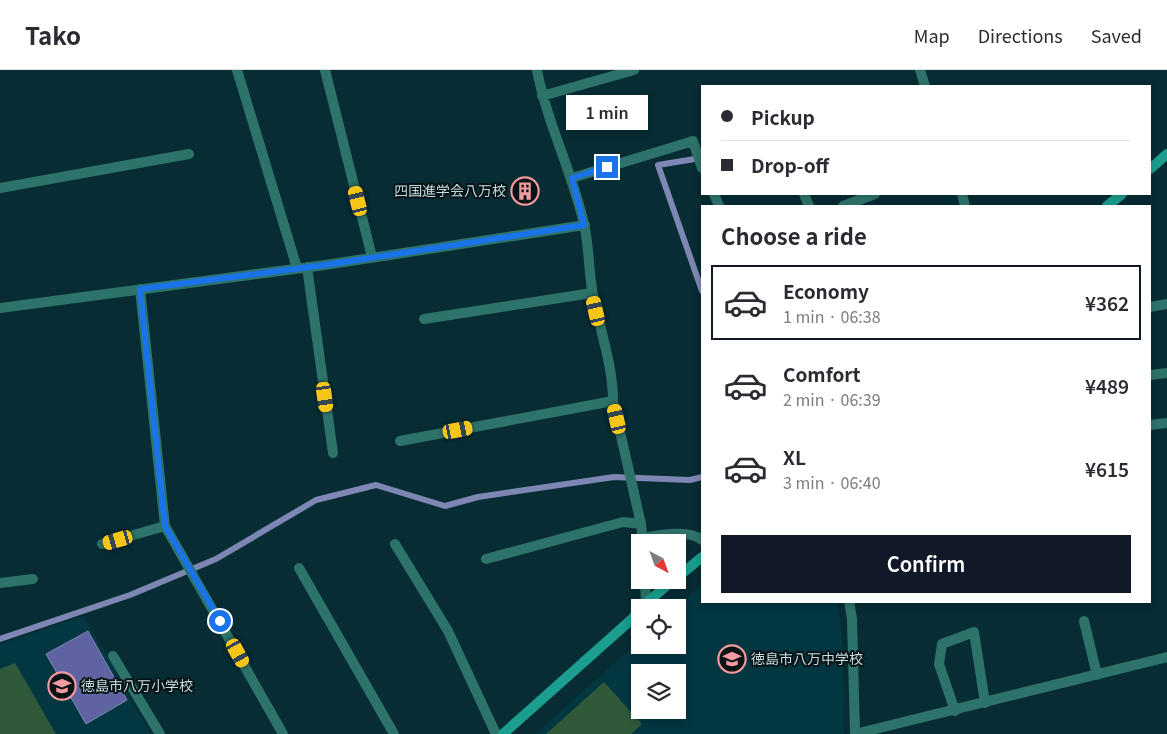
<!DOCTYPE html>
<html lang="en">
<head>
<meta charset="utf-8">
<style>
  body { margin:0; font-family:Georgia,"Noto Sans JP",serif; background:#f7f7f7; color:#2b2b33; height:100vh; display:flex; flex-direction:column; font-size:19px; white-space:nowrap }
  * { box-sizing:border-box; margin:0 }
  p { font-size:16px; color:#7c7c81 }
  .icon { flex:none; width:28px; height:28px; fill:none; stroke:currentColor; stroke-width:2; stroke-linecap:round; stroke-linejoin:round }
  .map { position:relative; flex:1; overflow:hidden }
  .details { position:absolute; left:701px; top:135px; width:450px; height:398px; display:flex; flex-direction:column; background:#fff; border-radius:0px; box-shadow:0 2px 8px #0003 }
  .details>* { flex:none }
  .guide { position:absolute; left:701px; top:15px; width:450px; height:110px; border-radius:0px; box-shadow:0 2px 8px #0003; display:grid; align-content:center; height:110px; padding:0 20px; background:#fff }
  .needle { width:32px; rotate:139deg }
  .fabs { position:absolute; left:631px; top:464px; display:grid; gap:10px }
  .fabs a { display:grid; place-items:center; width:55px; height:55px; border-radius:0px; background:#fff; box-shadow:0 2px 8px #0003; font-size:25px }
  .end { position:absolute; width:22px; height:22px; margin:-11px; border:6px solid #1a73e8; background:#fff; box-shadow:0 0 0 2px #fff }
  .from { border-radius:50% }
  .bubble { position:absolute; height:35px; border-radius:0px; background:#fff; box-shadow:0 2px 8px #0003; font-size:16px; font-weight:600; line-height:35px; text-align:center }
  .car { position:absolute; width:15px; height:30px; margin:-15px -8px; border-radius:6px; box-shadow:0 0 4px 1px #0007; background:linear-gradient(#f5c518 24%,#345 0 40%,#f5c518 0 76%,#345 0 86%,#f5c518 0) }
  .guide b { display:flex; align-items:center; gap:18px; height:48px; font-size:19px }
  .guide b+b { border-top:1px solid #e1e1e2 }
  .guide i { width:12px; height:12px; background:#2b2b33 }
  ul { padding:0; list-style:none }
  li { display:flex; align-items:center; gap:15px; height:75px; margin:0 10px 8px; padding:0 10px; border:2px solid transparent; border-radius:0px }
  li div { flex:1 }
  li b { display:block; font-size:19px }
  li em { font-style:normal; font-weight:600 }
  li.on { border-color:#111827 }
  li>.icon { width:45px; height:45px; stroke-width:1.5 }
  h2 { padding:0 20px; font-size:22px; line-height:60px }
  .cta { display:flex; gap:10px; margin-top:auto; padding:10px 20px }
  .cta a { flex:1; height:58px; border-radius:0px; background:#111827; color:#fff; font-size:20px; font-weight:600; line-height:58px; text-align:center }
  header { display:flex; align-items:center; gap:30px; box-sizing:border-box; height:70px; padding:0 25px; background:#fff; border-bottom:1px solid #e1e1e2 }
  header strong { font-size:24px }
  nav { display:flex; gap:28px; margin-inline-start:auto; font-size:18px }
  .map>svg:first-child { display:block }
</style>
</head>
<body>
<header>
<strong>Tako</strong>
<nav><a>Map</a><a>Directions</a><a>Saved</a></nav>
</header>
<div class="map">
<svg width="1167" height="664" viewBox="0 0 1167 664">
  <rect width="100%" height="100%" fill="#072c34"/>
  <path fill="#023640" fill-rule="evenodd" d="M702,515V531H834L839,537L843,574L844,664H535L640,570V575H678L677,537ZM640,602H678V640H640Z
    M84,546L151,664H0V574Z"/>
  <path fill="#30593a" d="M15,593L56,664H0V599Z
    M604,612L642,654L631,664H546Z"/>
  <path fill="#5f63a2" stroke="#7e87b4" d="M88,561L127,630L86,654L46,584Z"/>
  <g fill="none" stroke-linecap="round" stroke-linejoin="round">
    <path stroke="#7e87b4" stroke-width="6" d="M701,88L658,95L702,221
      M0,569L130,525L216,489L316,430L376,415L445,436L478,427L614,407L690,410L702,407"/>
    <path stroke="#2e7369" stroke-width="10" d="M1150,237L1167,234
      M1150,305L1167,303
      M102,474L165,456"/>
    <path stroke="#2e7369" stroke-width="10" d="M237,0L297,198
      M325,0L372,187
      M537,0C547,53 572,101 584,154C590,179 588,205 594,230C601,263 613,297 613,331L641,454L643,472
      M920,0L925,16
      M542,26L634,0
      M572,108L693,71L702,98
      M0,118L189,84
      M714,124L719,136
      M804,124L809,136
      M962,124L965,136
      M843,136L875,124
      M307,197L333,383
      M140,219L165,456L283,664
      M0,238L325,195L585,155
      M424,249L592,223
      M1150,355L1167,353
      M400,371L613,331
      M642,468C658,465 690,459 702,470
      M395,474L448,561L496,664
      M486,489L623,452L641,454
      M299,498L394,664
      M645,510L646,531
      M0,513L33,509
      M849,531L852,549L855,664
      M1084,551L1097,605
      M113,586L160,664
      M955,641L939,594L942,574L974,562L985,633
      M855,664L1167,587"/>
    <path stroke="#1b9e8f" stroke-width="10" d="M1150,99L1167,84
      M1107,136L1122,124
      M678,507L702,487
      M641,538L673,510
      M503,664L632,549L640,539"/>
  </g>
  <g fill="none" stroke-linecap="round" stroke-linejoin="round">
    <path stroke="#1a73e8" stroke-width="6" d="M220,551L165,456L140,219L325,195L584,155L572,108L607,97"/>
  </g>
  <defs>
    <g id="building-ring" transform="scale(1.4375)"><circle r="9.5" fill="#051316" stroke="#f49b9f" stroke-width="1.5"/><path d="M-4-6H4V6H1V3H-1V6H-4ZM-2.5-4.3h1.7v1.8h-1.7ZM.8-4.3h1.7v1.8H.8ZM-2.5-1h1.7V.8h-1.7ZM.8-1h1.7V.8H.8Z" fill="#f49b9f"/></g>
    <g id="school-ring" transform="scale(1.4375)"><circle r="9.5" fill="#051316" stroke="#f49b9f" stroke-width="1.5"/><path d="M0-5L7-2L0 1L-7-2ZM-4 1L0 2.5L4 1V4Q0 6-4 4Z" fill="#f49b9f"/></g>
  </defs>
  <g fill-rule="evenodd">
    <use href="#building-ring" x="525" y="121"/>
    <use href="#school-ring" x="732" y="589"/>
    <use href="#school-ring" x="62" y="616"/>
  </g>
  <g text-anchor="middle" stroke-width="4" stroke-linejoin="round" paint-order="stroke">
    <g font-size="14" fill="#c8dbdf" stroke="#051316" text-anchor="start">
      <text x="506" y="126" text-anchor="end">四国進学会八万校</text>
      <text x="751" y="594">徳島市八万中学校</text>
      <text x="81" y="621">徳島市八万小学校</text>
    </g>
  </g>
</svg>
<div class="fabs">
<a><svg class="needle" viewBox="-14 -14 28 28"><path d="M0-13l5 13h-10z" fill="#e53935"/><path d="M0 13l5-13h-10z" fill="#7c7c81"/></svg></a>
<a><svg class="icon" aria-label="locate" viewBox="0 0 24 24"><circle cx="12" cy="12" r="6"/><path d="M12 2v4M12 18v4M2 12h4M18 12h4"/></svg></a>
<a><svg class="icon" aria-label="layers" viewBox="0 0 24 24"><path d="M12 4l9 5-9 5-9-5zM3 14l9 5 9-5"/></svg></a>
</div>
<i class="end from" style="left:220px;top:551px"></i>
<i class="end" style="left:607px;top:97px"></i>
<div class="bubble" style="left:566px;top:25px;width:82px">1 min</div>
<i class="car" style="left:358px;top:131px;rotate:346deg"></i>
<i class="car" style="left:596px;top:241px;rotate:347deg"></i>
<i class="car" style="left:325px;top:327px;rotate:172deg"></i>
<i class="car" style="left:617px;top:349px;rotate:347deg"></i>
<i class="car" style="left:458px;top:360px;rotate:79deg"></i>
<i class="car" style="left:118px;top:470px;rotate:254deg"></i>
<i class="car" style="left:238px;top:583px;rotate:151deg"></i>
<div class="guide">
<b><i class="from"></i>Pickup</b>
<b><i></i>Drop-off</b>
</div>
<section class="details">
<h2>Choose a ride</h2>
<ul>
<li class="on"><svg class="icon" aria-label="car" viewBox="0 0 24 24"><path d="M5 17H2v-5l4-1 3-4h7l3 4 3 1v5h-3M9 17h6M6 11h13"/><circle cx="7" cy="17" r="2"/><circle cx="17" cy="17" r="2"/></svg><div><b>Economy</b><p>1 min · 06:38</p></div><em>¥362</em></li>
<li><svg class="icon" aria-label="car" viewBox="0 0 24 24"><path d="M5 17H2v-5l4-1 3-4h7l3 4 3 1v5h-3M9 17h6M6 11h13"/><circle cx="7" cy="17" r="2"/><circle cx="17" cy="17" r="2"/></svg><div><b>Comfort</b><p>2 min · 06:39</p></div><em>¥489</em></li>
<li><svg class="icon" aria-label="car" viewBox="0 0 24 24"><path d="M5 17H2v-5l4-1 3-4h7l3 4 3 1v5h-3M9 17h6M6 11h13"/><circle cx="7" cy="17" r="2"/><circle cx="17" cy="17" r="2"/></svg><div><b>XL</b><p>3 min · 06:40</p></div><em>¥615</em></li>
</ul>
<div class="cta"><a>Confirm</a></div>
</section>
</div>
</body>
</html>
